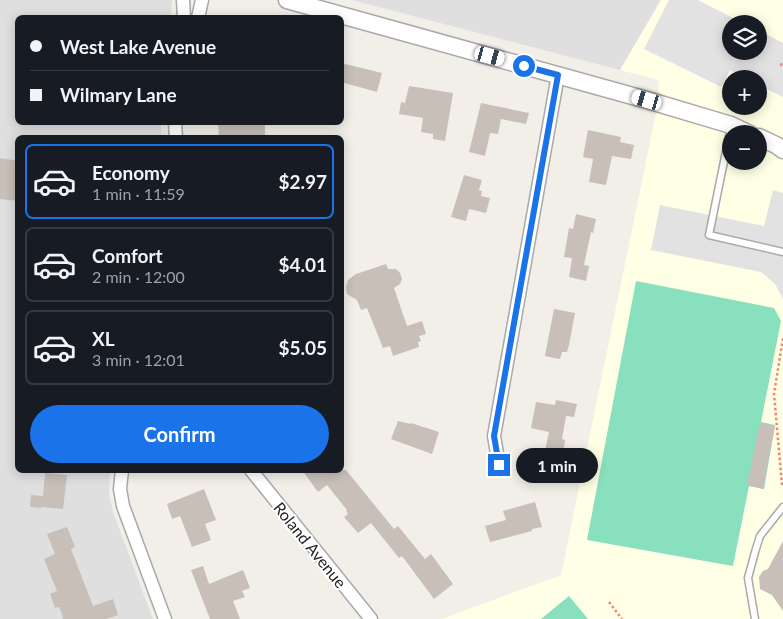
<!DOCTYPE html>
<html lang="en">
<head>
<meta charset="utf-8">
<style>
  body { margin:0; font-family:Lato,sans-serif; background:#20242c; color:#f1f3f6; height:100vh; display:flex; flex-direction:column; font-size:19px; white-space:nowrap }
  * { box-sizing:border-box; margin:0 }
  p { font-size:16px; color:#9ea1a6 }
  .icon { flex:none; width:28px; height:28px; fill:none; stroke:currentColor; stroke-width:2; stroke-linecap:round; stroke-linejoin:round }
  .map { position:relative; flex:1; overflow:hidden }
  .sheet { position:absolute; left:15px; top:135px; width:329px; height:338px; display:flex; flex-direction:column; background:#171b24; border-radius:8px; box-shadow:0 2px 12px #0003 }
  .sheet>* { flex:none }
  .guide { position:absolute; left:15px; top:15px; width:329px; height:110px; border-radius:8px; box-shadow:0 2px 12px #0003; display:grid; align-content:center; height:110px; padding:0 15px; background:#171b24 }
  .controls { position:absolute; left:722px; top:15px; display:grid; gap:10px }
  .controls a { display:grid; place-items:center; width:45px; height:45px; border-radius:50%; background:#171b24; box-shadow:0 2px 12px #0003; font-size:25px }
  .end { position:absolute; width:22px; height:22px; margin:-11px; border:6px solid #1a73e8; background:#fff; box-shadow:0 0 0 2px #fff }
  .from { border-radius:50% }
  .bubble { position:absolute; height:35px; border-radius:18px; background:#171b24; box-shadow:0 2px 12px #0003; font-size:16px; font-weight:700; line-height:35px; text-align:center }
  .car { position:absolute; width:15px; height:30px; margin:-15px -8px; border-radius:6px; box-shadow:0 0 4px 1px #0007; background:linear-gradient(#fff 24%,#345 0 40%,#fff 0 76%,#345 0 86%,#fff 0) }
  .guide b { display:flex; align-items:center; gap:18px; height:48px; font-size:19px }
  .guide b+b { border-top:1px solid #363941 }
  .guide i { width:12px; height:12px; background:#f1f3f6 }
  ul { padding:9px 0 0; list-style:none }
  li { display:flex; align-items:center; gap:15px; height:75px; margin:0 10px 8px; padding:0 5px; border:2px solid #363941; border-radius:8px }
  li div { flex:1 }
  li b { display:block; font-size:19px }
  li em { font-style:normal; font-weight:700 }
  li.current { border-color:#1a73e8 }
  li>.icon { width:45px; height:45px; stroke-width:1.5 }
  .primary-button { display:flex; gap:10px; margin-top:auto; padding:10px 15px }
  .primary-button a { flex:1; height:58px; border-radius:30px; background:#1a73e8; color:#fff; font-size:20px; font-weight:700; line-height:58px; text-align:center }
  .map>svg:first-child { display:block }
</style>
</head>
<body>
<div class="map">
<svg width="783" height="619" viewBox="0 0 783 619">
  <rect width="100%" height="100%" fill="#f2efe9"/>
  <path fill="#e0dfdf" d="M0,0H172L171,17L18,18V122L161,123V137L18,138V470H110L109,494L113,512L153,619H0Z
    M352,0H661L620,70Z"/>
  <path fill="#ffffe5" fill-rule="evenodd" d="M661,0H783V619H442L561,575L656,113L659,80L620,70ZM731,24H759V51H731ZM731,79H759V106H731ZM731,134H759V161H731Z"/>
  <path fill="#88e0be" d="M636,281L774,308L781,321L761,422L775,425L764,489L749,486L733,566L587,540Z
    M569,596L588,619H541Z"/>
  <path fill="#e2e2e2" d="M669,0H698L745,24H731V51H759V30L783,43V97L759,85V79H746L730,70L721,87L644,49Z
    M773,190L783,193V299L775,284L761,272L651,250L660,205L764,226Z"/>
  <path fill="#c7bfb8" d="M341,63L382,73L377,92L341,82Z
    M409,86L453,93L445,141L433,139V134L421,132L423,118L399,114L401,102L405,103Z
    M481,103L529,113L526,124L501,119L498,134L490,133L485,156L469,152Z
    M218,122H265V138L219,136Z
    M588,130L621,137L620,142L634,145L631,159L612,156L606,185L589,182L593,159L583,157Z
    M0,158L18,161V201L0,199Z
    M464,175L482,180L479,190L482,191L481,196L490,198L486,213L469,209L466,221L451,217Z
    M576,214L596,219L593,233L591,232L584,265L589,266L586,281L569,277L572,258L564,257L569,228L573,229Z
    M386,264L388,269H396L400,273L402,279L400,284L394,288L407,326L422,321L426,334L419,336L421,341L418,342L419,347L393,356L390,346L383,348L367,308L361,310L357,300L347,294L346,288L348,280L356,274Z
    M554,309L575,313L569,345L567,352H562L560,359L545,356Z
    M556,400L577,404L574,417L566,416L562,439L565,440L563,455L545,451L549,432L531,428L536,402L555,405Z
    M398,421L411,424V423L439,432L432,454L391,439Z
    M760,423L775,426L763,489L747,485Z
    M302,470H346L394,529L398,526L425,559L431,554L453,584L434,599L402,556L399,558L371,523L358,533L344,517L348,514L346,511L347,510L327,485L318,492Z
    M45,473L67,475L63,509L42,507V506V508L30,507L31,495L43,496Z
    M204,489L216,520L205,524L211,540L192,547L180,516L172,519L167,504Z
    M535,502L542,527L532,529V531L490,542L485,526L506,520L503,511Z
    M67,527L75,547L71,549L93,606L113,599L118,615L106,619H62L63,617L59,607L55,608L50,594L57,591L44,559L55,554L47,534Z
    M783,541V611L772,595L760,589L759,577L763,571L768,569Z
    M203,566L209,584L243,570L250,588L242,591L245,597L233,601L240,619H210L191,570Z"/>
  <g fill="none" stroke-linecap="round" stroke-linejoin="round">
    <g stroke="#a9a9a9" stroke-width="9">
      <path id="service" d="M731,127L709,235L783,252
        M755,619L748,578L755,552L760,536L783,507"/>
    </g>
    <g stroke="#a9a9a9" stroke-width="15">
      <path id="minor" d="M183,0L184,18
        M198,18L202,0
        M175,122L176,138
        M499,465L494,436L558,75
        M122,470L120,489L123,506L165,619
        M251,470L371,619"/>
    </g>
    <g stroke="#a9a9a9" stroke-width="19">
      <path id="tertiary" d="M287,0L647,100L731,125L750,134
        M759,137L776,145L783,150"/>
    </g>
    <path stroke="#fa8072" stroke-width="2.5" stroke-dasharray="2.5 2.5" stroke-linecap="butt" d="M780,65L783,64
      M782,485L774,394L783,338
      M609,602L622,619"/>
    <use href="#service" stroke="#fff" stroke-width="6"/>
    <use href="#minor" stroke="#fff" stroke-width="12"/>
    <use href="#tertiary" stroke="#fff" stroke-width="16"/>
  </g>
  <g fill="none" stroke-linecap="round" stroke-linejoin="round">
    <path stroke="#1a73e8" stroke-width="6" d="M499,465L494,436L558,75L524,66"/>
  </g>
  <g text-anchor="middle" stroke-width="4" stroke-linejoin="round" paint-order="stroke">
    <g font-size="16" fill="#222" stroke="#fff">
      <text transform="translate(310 545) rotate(51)" y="6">Roland Avenue</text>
    </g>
  </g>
</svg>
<div class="controls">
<a><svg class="icon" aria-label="layers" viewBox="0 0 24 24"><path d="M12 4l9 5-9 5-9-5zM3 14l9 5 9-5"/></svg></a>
<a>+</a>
<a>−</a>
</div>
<i class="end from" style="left:524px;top:66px"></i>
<i class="end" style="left:499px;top:465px"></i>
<div class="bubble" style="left:516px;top:448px;width:82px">1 min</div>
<i class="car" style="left:490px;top:56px;rotate:105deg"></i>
<i class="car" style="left:647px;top:100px;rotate:286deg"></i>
<div class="guide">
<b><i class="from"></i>West Lake Avenue</b>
<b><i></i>Wilmary Lane</b>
</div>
<section class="sheet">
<ul>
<li class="current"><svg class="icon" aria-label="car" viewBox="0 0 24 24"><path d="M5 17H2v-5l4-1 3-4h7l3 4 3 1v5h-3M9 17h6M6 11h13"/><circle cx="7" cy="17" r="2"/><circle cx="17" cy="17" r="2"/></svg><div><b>Economy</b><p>1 min · 11:59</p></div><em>$2.97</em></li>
<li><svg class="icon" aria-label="car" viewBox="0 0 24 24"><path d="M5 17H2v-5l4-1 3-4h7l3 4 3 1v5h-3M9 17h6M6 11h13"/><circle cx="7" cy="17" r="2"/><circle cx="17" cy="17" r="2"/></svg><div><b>Comfort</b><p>2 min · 12:00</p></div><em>$4.01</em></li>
<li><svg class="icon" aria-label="car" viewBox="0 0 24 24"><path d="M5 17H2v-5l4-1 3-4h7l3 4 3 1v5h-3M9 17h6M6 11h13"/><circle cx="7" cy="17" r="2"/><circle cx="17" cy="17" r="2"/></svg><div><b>XL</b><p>3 min · 12:01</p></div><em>$5.05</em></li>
</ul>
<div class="primary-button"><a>Confirm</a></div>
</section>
</div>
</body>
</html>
